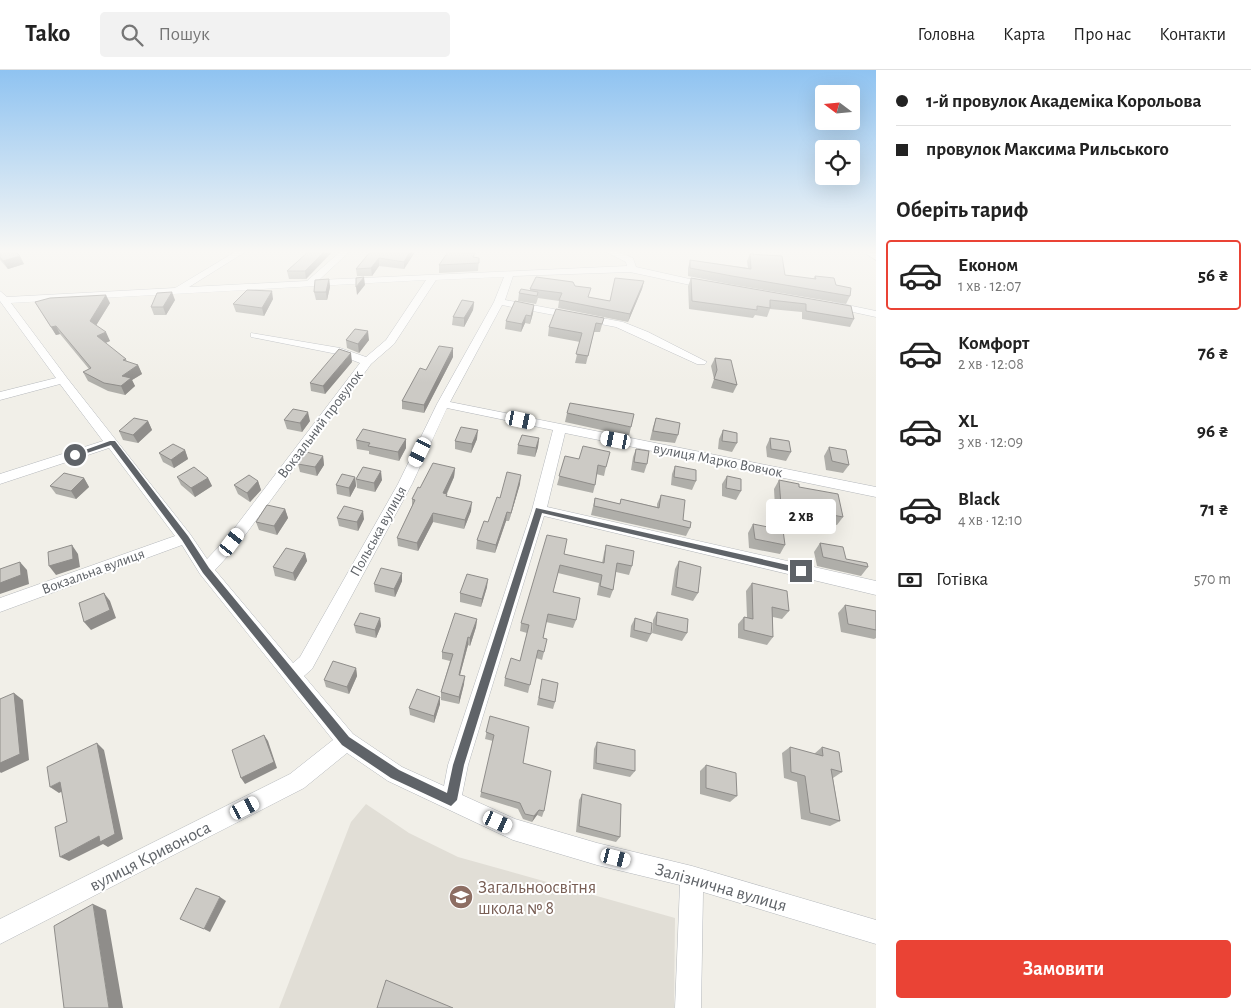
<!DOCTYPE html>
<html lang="uk">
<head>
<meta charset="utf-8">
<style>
  body { margin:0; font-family:"Alegreya Sans",sans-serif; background:#f2f2f2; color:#222; height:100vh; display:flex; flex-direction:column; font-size:19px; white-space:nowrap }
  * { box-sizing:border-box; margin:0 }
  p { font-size:16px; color:#767676 }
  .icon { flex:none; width:28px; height:28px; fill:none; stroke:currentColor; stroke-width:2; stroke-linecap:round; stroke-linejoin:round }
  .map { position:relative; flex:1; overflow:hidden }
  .drawer { display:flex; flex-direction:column; background:#fff; width:375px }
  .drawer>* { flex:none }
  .top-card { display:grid; align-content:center; height:110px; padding:0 20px; background:#fff }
  .needle { width:32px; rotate:286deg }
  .tools { position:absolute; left:815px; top:15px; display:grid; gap:10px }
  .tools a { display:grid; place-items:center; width:45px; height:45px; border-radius:5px; background:#fff; box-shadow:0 5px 20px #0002; font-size:25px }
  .end { position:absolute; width:22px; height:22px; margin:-11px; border:6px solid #5f6368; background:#fff; box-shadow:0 0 0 2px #fff }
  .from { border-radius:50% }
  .bubble { position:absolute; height:35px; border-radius:5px; background:#fff; box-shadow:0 5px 20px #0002; font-size:16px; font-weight:600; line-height:35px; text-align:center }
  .car { position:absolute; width:15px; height:30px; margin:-15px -8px; border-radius:6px; box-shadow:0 0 4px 1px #0007; background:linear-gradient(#fff 24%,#345 0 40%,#fff 0 76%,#345 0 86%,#fff 0) }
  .top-card b { display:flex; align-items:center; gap:18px; height:48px; font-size:19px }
  .top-card b+b { border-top:1px solid #e0e0e0 }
  .top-card i { width:12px; height:12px; background:#222 }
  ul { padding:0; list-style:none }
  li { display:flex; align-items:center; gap:15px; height:70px; margin:0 10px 8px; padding:0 10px; border:2px solid transparent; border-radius:5px }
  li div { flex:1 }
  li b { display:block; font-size:19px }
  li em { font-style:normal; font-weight:600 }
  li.current { border-color:#ea4335 }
  li>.icon { width:45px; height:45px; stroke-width:1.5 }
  h2 { padding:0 20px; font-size:22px; line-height:60px }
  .pay { display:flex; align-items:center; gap:12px; height:55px; padding:0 20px; font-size:19px }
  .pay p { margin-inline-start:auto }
  .button { display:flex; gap:10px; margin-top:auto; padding:10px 20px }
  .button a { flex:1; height:58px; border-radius:5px; background:#ea4335; color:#fff; font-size:20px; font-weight:600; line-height:58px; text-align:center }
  header { display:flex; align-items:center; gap:30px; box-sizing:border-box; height:70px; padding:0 25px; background:#fff; border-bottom:1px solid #e0e0e0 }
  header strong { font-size:24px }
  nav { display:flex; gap:28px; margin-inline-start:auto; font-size:18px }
  .search { width:350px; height:45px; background:#f2f2f2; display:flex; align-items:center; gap:12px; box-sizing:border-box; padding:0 18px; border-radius:5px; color:#767676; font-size:19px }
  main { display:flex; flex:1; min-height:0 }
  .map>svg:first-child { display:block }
</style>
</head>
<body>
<header>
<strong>Tako</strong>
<div class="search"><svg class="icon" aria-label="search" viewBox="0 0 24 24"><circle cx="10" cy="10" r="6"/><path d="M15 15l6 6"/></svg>Пошук</div>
<nav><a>Головна</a><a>Карта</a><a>Про нас</a><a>Контакти</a></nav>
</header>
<main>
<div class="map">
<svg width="876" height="938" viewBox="0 0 876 938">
  <rect width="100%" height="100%" fill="#f1efe8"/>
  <path fill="#e1ded6" d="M366,734L409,763L458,787L675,848L674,938H279L351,752Z"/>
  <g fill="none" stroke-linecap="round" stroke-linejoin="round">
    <g stroke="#b5b8bc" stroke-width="1">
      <path id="minor" d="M235,182H245L189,217L307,211L340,182H349L319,210L627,196L626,192L606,182H618L633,188L636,197L712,214V218L709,219L630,202L513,206L505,230L623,252L648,262L707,292L705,294H697L616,257L502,235L450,332L876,417V427L565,363L547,437L876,511V525L544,446L468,695L462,725L515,749L597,773L692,796L876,850V874L703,822L701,938H675L680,815L597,795L513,770L388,711L347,683L304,718L0,874V849L290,704L333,670L200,504L182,475L0,542V528L175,466L109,378L0,414V404L103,371L60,314L0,330V322L56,308L0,231V221L7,227L175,218ZM504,207L494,232L437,334L398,414L300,587L293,593L215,500L237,476L371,294L394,274L436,210ZM426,210L386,270L366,287L340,278L251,263V267L337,284L360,293L227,468L207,489L190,464L67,308L11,233ZM447,338L553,360L532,440L448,695L444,716L402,697L353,664L304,606L312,599L412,414Z
        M863,182L876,183V190Z
        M833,232L876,241V247L830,237L828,235Z"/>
    </g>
    <use href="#minor" fill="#fff" fill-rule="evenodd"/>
  </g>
  <path fill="#afaea9" d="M0,182L24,194L8,199L0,190Z
    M308,182H332L306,209H289L287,201Z
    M370,182H415L404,199L379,196L372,206H357L356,199Z
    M750,184L785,205L813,209L815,206L836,215L850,226L846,234L729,214L688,206V198L690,190L748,198L747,191Z
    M475,187L479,188L478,201L439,203V195Z
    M691,208L851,236L854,249L850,257L802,249V242L770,239L767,247L755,245L753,248L689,239L688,216Z
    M329,209L330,217L327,230H316L314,222Z
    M644,211L642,219L628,252L558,238L559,231L538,228L536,234L518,231L519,223L530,221V219L575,216L589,228L610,231Z
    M273,229L264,246L236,242L233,234Z
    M175,230L166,245H154L151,237Z
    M35,232L110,233L96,255L110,271L105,273L126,289L127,292L138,295L142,304L132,310L135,316L125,325L108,321L88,311L83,302L89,299L60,264L56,265Z
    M474,232L473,240L464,257L452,255L453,247Z
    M534,235L533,243L530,254L525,253L521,262L505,259L506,251Z
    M604,248L600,262H594L586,294L575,293L580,272L548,266L549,257Z
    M346,270H369L359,283L347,278Z
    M453,287L424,343L402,339V331L426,300Z
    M715,288L737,315L733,323L711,318L714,309L711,296Z
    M352,292L325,324L311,321L310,313Z
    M567,343L631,357L629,366L565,352Z
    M656,348L678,365L675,373L650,370L653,357Z
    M284,350L310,351L302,362L287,359Z
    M148,351L152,360L138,373L123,370L119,361Z
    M723,360L737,373L732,382L718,379L719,369Z
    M539,368L538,377L535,387L517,384L518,375Z
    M770,368L791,382L786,391L767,387L766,377Z
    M406,369V378L399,391L369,384V381L357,379L356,370Z
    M477,369L471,383L455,379V371Z
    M829,377L849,395L843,403L826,400L824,386Z
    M636,379L647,394L644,403L631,400L633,387Z
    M185,380L188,389L174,398L163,392L159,383Z
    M323,386L324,395L317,406L300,402L298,394Z
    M565,386L606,397L604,406L596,404L595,415L593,423L557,415Z
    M675,396L696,411L692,420L671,415L672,404Z
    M455,398L454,407L447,424V427L471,441L464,459L433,452L418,481L398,476L397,468L412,436V429L420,418Z
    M727,406L741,421L736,430L722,426V414Z
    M177,407L208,408L212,416L195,427L181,415Z
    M355,407L356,416L350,427L337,424L336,415Z
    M84,408L89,417L76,429L56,424L50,416Z
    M356,409L382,410L375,422L357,418Z
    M779,410L799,417L843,447L837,455L803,449V452L798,460L776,456L774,419Z
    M258,411L261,420L250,432L238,424L234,415Z
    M520,414L509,451H506L495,483L476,479L477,470L488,452L500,428Z
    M661,425L690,458L686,466L591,445L595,428L620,434L621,429L657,437V434Z
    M285,439L288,448L277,465L259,460L256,452Z
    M337,448L364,449L358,461L339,456Z
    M753,454L785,475L780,484L749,478L748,463Z
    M820,473L846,489L868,497L861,506L817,496L814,482Z
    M606,475L632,496L629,505L616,502L613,520L610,528L597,525L599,513L558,503L553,522L576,550L573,558L546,552L543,568L544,582L542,590L536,588L528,623L504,616L505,608L520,591L527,563L520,561L521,553L564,484L602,493L604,483Z
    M305,483L307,491L295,511L275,506L273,497Z
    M679,491L698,523L693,531L671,525L675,499Z
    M402,503V511L395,527L375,522L374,514Z
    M752,513L789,541L782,549L773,547V567L767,575L738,568V554L744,547H747L746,521Z
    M487,517L481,537L460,532V523Z
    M845,535L876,541V568L874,569L841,562L838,543Z
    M657,542L687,563L682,571L652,563L653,550Z
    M380,548L381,556L376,568L356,563L354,555Z
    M635,548L651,564L647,572L630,567L631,556Z
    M477,549L476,557L470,576L468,575L460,605L464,614L459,634L441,630V622L450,591L442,589V582Z
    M356,598L357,606L349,624L326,617L324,610Z
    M542,609L555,632L553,639L537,635Z
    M440,627V634L434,653L410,645L409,638Z
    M490,646L523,693L544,741L542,747L537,745L532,752L523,749L518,739L480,727L493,671L485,669Z
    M597,672L635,701L630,707L593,699L594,679Z
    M790,677L814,684L822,677L842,702L833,708L840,751L830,756L801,749L797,712L784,708L782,683Z
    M706,695L737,726L730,732L700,724V701Z
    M582,724L620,767L616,772L576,762L579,730Z"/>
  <path fill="#8f8d8a" d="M324,182H332L306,209L305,201Z
    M410,182H415L404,199V192Z
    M20,186L24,194L8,199L3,191Z
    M379,188V196L372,206L371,198Z
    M364,207L365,215L357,225L356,217Z
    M329,209L330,217L327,230L326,222Z
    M644,211L642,219L628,252L630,244Z
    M272,221L273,229L264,246L262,238Z
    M172,222L175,230L166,245L163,237Z
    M106,225L110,233L94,259L90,251Z
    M474,232L473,240L464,257V248Z
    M534,235L533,243L530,254L531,246Z
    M526,245L525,253L521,262L522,254Z
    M56,256L60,264L56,265L51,257Z
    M368,261L369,270L359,283L358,274Z
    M106,262L110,271L101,275L97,266Z
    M453,278V287L424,343V335Z
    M351,283L352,292L325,324L323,316Z
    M138,295L142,304L132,310L135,316L125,325L121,316L122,306Z
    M308,342L310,351L302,362L300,353Z
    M148,351L152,360L138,373L133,365Z
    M478,360L477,369L471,383L472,374Z
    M539,368L538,377L535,387L536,378Z
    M406,369V378L399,391L398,382Z
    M185,380L188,389L174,398L171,390Z
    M323,386L324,395L317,406L315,397Z
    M455,398L454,407L443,431V423Z
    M381,401L382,410L375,422L374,413Z
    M521,405L520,414L509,451L511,443Z
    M355,407L356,416L350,427L349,418Z
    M84,408L89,417L76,429L71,421Z
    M208,408L212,416L195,427L191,418Z
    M258,411L261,420L250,432L247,423Z
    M472,432L471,441L464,459L465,450Z
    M285,439L288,448L277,465L274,456Z
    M363,441L364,449L358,461L357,452Z
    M507,442L506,451L495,483L496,475Z
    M433,443V452L418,481L417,473Z
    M72,475L78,484L80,497L56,505L49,496Z
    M305,483L307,491L295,511L293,503Z
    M20,492L27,500L29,514L0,524V513Z
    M402,503V511L395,527L394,519Z
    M488,509L487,517L481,537L482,529Z
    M104,523L110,531L116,548L91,560L84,552Z
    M380,548L381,556L376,568L375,560Z
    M477,549L476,557L470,576V568Z
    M468,567V575L458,612L459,605Z
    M356,598L357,606L349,624L347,617Z
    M465,606L464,614L459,634V627Z
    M14,623L23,630L29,690L1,703L0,702V693Z
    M440,627V634L434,653V646Z
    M264,665L268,671L277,698L245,714L241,708Z
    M97,673L104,680L123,769L108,777L103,774L69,791L60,787L99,766Z
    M60,712L69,718L59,723L50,717Z
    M539,740L537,745L532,752L534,746Z
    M220,827L226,831L210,862L204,859Z
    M93,834L106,840L123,938H109Z"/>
  <path fill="#cccac5" stroke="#8f8d8a" d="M0,182H16L20,186L3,191L0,187Z
    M308,182H324L305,201H287Z
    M370,182H410L404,192L379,188L371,198L356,199Z
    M448,182L475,183L473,187L479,188V193L439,195Z
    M750,184L782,186L785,205L816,209L815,206L834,208L836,215L851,218L850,226L732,206L690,198V190L751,199Z
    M364,207L356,217V208Z
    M536,207L573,212L575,216L591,218L588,227L610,231L615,208L644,211L630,244L559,230L562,223L530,219Z
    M691,208L851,236L854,249L806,241V234L770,230V238L757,236V240L692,231Z
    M329,209L326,222H314L315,210Z
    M521,219L538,222L537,226L519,223Z
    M247,220L272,221L262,238L233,234Z
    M172,222L163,237H151L157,223Z
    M106,225L90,251L106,262L97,266L126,289L123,290L138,295L122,306L131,308L121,316L104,313L83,302L91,298L56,256L51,257L35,232L50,228Z
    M462,230L474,232L464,248L453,247Z
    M515,231L534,235L531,246L526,245L522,254L506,251Z
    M556,239L604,248L602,254L596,253L588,286L576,284L582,263L549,257Z
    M355,259L368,261L358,274L346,270Z
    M439,276L453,278L424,335L402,331L420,298L426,300Z
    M339,279L351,283L323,316L310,313Z
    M715,288L731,290L737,315L714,309L717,300Z
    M570,333L634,344L631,357L567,343Z
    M293,339L308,342L300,353L284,350Z
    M134,348L148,351L133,365L119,361Z
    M656,348L680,353L678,365L653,361Z
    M461,357L478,360L472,374L455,371Z
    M363,359L406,369L398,382L368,376L370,373L356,370Z
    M723,360L737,363V373L722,371Z
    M522,365L539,368L536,378L518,375Z
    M770,368L789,371L791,382L771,379Z
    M173,374L185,380L171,390L159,383Z
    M583,376L610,382L606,397L598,395L595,415L559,406L565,386L579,389Z
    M829,377L846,380L849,395L832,391Z
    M636,379L649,381L647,394L634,392Z
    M306,382L323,386L315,397L298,394Z
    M433,393L455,398L443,423L447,424L446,426L472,432L465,450L433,443L417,473L397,468L415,430L412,429L418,417L420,418Z
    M675,396L696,400V411L674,407Z
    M194,397L208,408L191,418L177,407Z
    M363,397L381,401L374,413L356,409Z
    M507,402L521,405L511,443L507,442L496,475L477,470L484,451L488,452L497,427L500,428Z
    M64,403L84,408L71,421L50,416Z
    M342,404L355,407L349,418L336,415Z
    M249,405L258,411L247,423L234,415Z
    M727,406L741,409V421L726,418Z
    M779,410L799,414V417L838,424L843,447L802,439L803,452L782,447Z
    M661,425L685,430L683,450L691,452L690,458L594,436L595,428L620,434L621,429L659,438Z
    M267,435L285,439L274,456L256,452Z
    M344,436L363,441L357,452L337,448Z
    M753,454L783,460L785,475L755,469Z
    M547,465L567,469L564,484L604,493L606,475L634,481L632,496L617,493L613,520L600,516L602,505L560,495L553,522L580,528L576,550L548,544L543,568L547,569L544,582L538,580L530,615L505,608L511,588L520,591L529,555L521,553Z
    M820,473L843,477L846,489L867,493L868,497L823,487Z
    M72,475L73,489L49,496L48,482Z
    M286,478L305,483L293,503L273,497Z
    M679,491L701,497L698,523L676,517Z
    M20,492L21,505L0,513V499Z
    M381,498L402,503L394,519L374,514Z
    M467,504L488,509L482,529L460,523Z
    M752,513L787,521L789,541L772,537L773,567L744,560V547L753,549Z
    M104,523L110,540L84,552L79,533Z
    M845,535L876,541V560L848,554Z
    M657,542L688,549L687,563L656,555Z
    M360,543L380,548L375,560L354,555Z
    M455,543L477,549L470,568L468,567L459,605L465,606L459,627L441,622L453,584L442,582Z
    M635,548L652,553L651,564L634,560Z
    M333,591L356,598L347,617L324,610Z
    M542,609L558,613L555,632L539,628Z
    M417,619L440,627L434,646L409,638Z
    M14,623L20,684L0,693V629Z
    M490,646L529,657L523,693L551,701L544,741L539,740L534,746L525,744L520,733L481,722L494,665L486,662Z
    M264,665L274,692L241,708L232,680Z
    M597,672L635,680V701L596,693Z
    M97,673L115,764L100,772L99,766L60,787L55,757L67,752L60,712L50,717L47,697Z
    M790,677L823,686L822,677L839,682L842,702L831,699L840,751L810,743L805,706L791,702Z
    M706,695L736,703L737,726L706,718Z
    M582,724L621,734L620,767L579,756Z
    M196,818L220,827L204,859L180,849Z
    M93,834L109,938H64L54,856Z
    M386,910L453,938H377Z"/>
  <linearGradient id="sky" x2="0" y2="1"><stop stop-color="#8fc3f1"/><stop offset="0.58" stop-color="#f9f8f5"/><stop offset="1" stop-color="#f9f8f5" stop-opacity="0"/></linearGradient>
  <rect width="876" height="313" fill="url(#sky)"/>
  <path fill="#5f6368" d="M110,371H115L188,466L209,498L349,667L399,700L447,723L453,695L536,438L801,498L805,501L801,504L542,443L464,695L457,730L451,736L391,708L342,675L203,503L182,470L111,375L75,387L71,385Z"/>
  <defs>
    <g id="school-disc" transform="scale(1.25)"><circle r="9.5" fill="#8d6e63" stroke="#fff"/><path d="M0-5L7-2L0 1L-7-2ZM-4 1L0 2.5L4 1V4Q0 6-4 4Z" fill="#fff"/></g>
  </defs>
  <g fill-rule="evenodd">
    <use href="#school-disc" x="461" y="827"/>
  </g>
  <g text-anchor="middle" stroke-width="4" stroke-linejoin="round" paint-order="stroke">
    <g font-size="15" fill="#5f6368" stroke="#fff">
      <text transform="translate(320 354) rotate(-53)" y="5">Вокзальний провулок</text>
      <text transform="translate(718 390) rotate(11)" y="5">вулиця Марко Вовчок</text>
      <text transform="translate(378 461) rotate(-61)" y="5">Польська вулиця</text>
      <text transform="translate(93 501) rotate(-20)" y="5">Вокзальна вулиця</text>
    </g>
    <g font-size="18" fill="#5f6368" stroke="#fff">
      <text transform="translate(150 786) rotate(-27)" y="6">вулиця Кривоноса</text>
      <text transform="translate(721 817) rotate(16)" y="6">Залізнична вулиця</text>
    </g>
    <g font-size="18" fill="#785e54" stroke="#fff" text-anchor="start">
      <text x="478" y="823">Загальноосвітня<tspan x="478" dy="21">школа № 8</tspan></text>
    </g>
  </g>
</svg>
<div class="tools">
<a><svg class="needle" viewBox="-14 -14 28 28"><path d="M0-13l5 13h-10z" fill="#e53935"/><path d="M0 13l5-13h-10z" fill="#767676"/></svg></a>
<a><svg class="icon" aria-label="locate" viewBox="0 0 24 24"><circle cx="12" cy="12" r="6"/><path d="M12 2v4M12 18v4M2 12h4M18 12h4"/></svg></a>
</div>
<i class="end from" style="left:75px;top:385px"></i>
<i class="end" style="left:801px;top:501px"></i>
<div class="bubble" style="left:766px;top:429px;width:70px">2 хв</div>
<i class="car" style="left:521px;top:350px;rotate:102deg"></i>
<i class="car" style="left:616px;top:370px;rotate:281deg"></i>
<i class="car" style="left:420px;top:382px;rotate:206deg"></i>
<i class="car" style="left:232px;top:472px;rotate:37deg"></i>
<i class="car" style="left:245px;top:738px;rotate:63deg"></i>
<i class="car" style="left:498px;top:752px;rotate:115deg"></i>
<i class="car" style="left:616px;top:788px;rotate:104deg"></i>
</div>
<section class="drawer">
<div class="top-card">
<b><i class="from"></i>1-й провулок Академіка Корольова</b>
<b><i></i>провулок Максима Рильського</b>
</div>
<h2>Оберіть тариф</h2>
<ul>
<li class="current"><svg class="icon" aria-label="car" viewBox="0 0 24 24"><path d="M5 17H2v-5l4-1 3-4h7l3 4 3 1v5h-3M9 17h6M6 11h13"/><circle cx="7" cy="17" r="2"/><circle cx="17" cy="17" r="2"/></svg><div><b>Економ</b><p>1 хв · 12:07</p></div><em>56 ₴</em></li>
<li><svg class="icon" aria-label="car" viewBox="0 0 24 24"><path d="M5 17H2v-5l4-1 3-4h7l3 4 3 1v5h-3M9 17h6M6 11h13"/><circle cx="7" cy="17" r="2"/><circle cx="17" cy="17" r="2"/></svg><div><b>Комфорт</b><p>2 хв · 12:08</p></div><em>76 ₴</em></li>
<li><svg class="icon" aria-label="car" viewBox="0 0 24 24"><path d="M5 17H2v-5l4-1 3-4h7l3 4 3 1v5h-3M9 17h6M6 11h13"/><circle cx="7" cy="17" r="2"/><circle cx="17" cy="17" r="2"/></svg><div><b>XL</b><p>3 хв · 12:09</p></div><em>96 ₴</em></li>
<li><svg class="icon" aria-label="car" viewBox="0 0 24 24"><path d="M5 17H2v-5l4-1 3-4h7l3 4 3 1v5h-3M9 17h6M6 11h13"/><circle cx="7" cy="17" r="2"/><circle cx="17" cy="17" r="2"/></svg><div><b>Black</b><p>4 хв · 12:10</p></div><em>71 ₴</em></li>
</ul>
<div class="pay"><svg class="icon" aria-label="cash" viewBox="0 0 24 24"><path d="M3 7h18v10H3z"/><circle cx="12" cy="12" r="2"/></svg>Готівка<p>570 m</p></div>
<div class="button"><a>Замовити</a></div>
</section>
</main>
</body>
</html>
